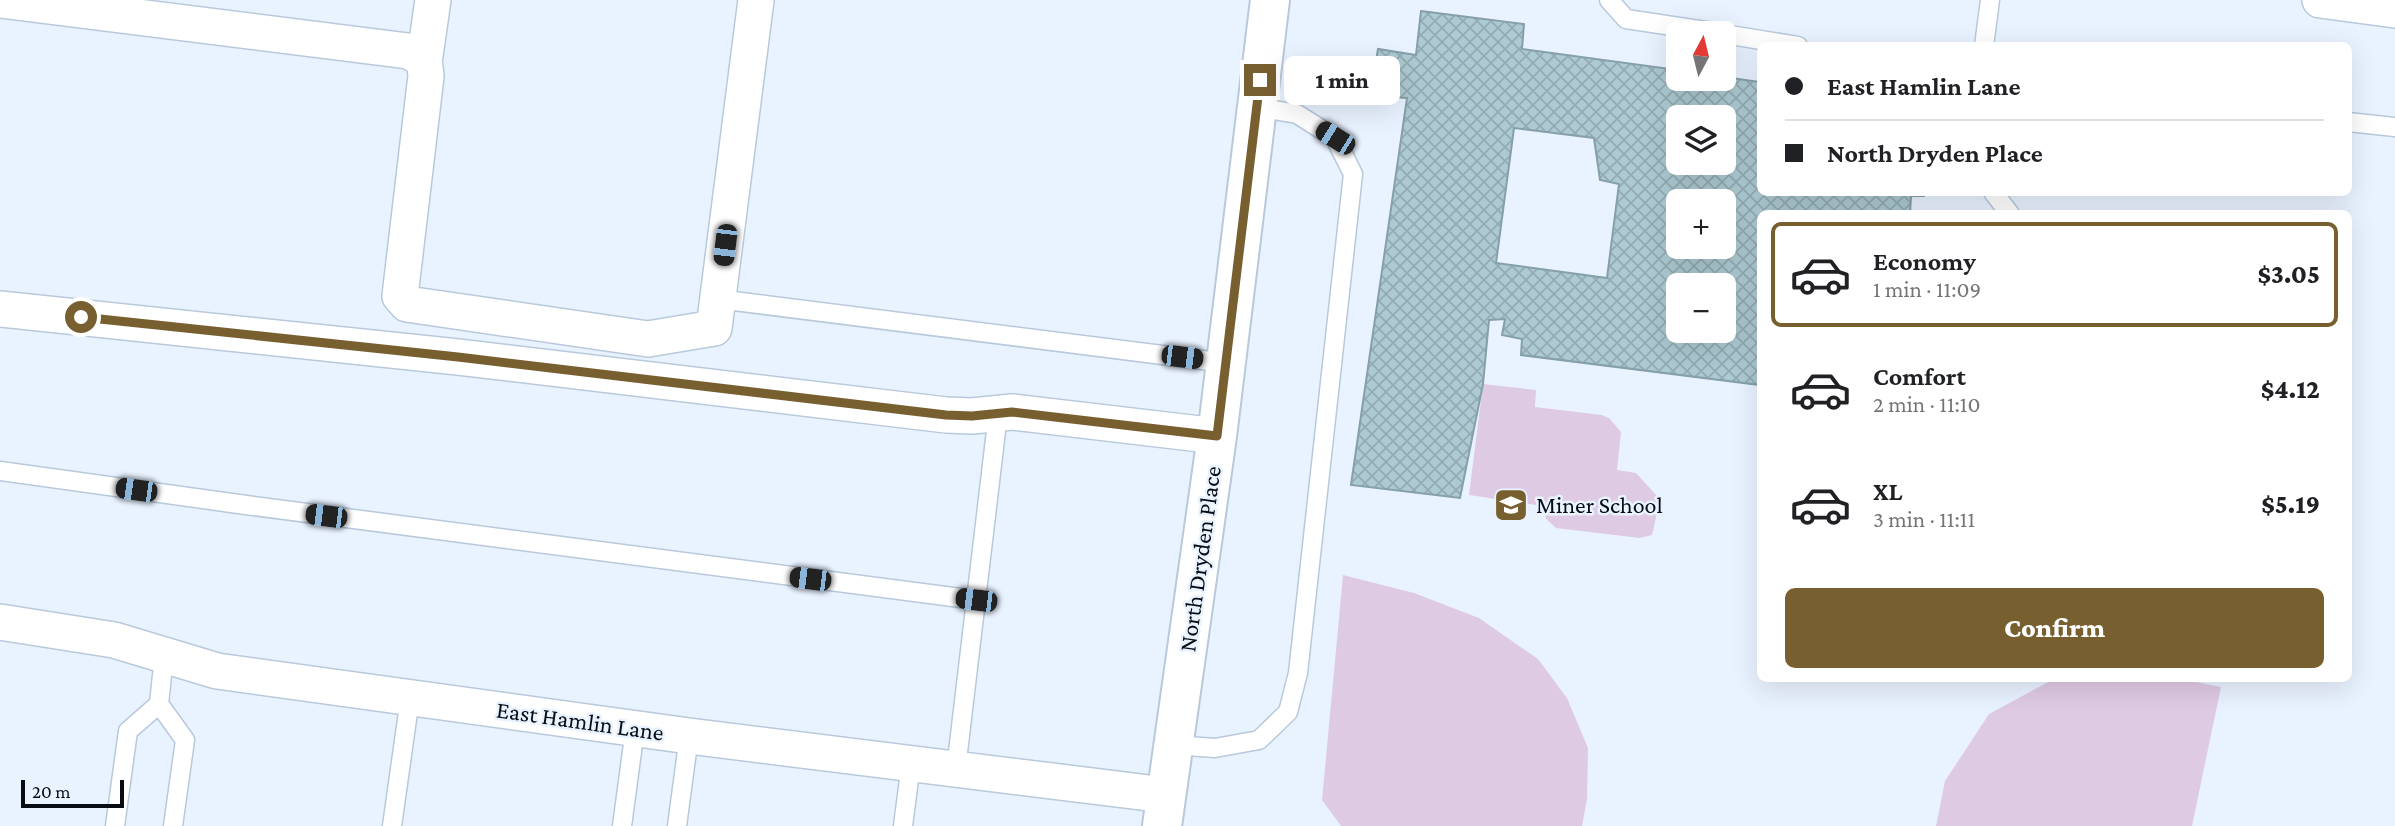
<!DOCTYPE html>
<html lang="en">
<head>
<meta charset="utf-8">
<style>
  body { margin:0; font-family:"Crimson Pro",serif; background:#f6f6f6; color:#202124; height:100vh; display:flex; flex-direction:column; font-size:26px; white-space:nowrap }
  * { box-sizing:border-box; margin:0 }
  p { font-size:23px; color:#757577 }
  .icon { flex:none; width:38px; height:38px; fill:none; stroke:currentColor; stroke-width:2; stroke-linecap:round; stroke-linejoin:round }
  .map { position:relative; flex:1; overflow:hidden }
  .details { position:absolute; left:1757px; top:210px; width:595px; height:472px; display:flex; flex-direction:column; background:#fff; border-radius:10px; box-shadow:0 7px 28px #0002 }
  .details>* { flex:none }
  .guide { position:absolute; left:1757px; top:42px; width:595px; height:154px; border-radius:10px; box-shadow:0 7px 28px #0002; display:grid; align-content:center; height:154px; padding:0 28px; background:#fff }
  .needle { width:46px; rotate:7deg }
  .controls { position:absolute; left:1666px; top:21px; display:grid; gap:14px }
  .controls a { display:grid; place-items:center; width:70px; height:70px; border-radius:10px; background:#fff; box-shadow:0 7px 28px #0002; font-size:35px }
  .scale { position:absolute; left:21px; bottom:18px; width:103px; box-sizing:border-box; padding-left:7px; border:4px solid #080d14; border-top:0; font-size:19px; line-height:24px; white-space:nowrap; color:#080d14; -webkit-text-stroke:5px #e9f3ff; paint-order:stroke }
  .end { position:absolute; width:32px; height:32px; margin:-16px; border:9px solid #785f30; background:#fff; box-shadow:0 0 0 4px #fff }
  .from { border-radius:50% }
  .bubble { position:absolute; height:49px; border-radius:10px; background:#fff; box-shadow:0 7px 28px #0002; font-size:23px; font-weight:800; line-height:49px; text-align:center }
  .car { position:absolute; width:21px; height:42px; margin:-21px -10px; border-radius:9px; box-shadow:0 0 5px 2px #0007; background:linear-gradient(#222 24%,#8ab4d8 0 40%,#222 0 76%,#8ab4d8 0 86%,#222 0) }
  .guide b { display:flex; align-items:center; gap:24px; height:66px; font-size:26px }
  .guide b+b { border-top:2px solid #e0e0e0 }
  .guide i { width:18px; height:18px; background:#202124 }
  ul { padding:12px 0 0; list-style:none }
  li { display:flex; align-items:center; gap:21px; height:105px; margin:0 14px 10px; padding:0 14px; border:4px solid transparent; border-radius:10px }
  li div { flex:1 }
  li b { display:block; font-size:26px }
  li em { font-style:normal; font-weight:800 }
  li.current { border-color:#785f30 }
  li>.icon { width:63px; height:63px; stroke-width:1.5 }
  .action { display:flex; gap:14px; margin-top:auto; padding:14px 28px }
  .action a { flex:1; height:80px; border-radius:10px; background:#785f30; color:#fff; font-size:28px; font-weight:800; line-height:80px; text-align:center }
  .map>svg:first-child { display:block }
</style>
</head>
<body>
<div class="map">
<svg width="2395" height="826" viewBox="0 0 2395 826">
  <defs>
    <pattern id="building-cross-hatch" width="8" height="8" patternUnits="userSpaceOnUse" patternTransform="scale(1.75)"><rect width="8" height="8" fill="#adc9d1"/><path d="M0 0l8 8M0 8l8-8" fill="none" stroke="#93abb3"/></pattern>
  </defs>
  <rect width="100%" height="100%" fill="#e9f3ff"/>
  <path fill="#dfcae4" d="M1483,384L1536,390L1535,407L1602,415L1609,418L1621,432L1617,470L1636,473L1657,496V513L1652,535L1640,538L1556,528L1546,519L1543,506L1469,495Z
    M1343,575L1414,593L1479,618L1538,659L1567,698L1588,748L1587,799L1582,826H1341L1322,800Z
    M2061,679H2180L2221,687L2192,826H1936L1945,781L1989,714L2052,680Z"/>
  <path fill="url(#building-cross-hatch)" stroke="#85a0a8" stroke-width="2" fill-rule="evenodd" d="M1421,11L1524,24L1522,49L1678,70V79H1724V77L1760,82V192H1924V196H1911L1910,214H1760V385L1521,355L1522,339L1502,335L1505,319L1489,320L1483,384L1460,498L1351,485L1407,98L1370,96L1378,49L1416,55ZM1678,117H1724V163H1678ZM1514,128L1594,138L1600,180L1619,184L1607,278L1496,263ZM1678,201H1724V247H1678ZM1678,285H1724V331H1678Z"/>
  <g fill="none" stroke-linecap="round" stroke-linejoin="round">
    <g stroke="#b8c9dc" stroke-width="21">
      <path id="lane" d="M1609,0L1626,19L1719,33
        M1724,34L1798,46
        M1984,46L1990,0
        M2348,122L2395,127
        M1993,192L2010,214
        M718,299L1226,363
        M0,471L246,505L976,600
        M164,656L159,704L185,740L173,826
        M1173,745L1215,748L1259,740L1288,712L1298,673L1353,174L1335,138L1297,114L1257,107
        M956,769L998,414
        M115,826L128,731L159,704
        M392,826L410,698
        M622,826L635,729
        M677,826L689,736
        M903,826L911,764"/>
    </g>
    <g stroke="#b8c9dc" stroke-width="38">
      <path id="street" d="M2,0L408,51L424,59L426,76L400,296L407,304L648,339L714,328L756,0
        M2320,0L2395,10
        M424,62L433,0
        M0,309L458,357L946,415L972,416L1012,412L1217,436
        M0,622L114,640L217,671L689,736L1165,795"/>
    </g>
    <g stroke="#b8c9dc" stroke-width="42">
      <path id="secondary" d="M1162,826L1217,436L1270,0"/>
    </g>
    <use href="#lane" stroke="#fff" stroke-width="18"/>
    <use href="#street" stroke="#fff" stroke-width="35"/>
    <use href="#secondary" stroke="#fff" stroke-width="38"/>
  </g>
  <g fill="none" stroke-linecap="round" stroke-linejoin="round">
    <path stroke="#785f30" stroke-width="9" d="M81,317L458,357L946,415L972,416L1012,412L1217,436L1260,80"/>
  </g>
  <defs>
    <g id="school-square" transform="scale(1.75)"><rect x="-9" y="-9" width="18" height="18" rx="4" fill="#785f30" stroke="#e9f3ff"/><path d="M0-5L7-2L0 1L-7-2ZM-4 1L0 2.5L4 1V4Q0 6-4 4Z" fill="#fff"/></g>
  </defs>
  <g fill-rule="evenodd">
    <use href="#school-square" x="1511" y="505"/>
  </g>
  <g text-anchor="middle" stroke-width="5" stroke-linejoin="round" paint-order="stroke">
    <g font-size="24" fill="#080d14" stroke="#e9f3ff" text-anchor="start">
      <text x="1536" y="513">Miner School</text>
    </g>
    <g font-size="24" fill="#080d14" stroke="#e9f3ff">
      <text transform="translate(1200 559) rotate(-82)" y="8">North Dryden Place</text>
      <text transform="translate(580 721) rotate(8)" y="8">East Hamlin Lane</text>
    </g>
  </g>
</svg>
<div class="controls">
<a><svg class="needle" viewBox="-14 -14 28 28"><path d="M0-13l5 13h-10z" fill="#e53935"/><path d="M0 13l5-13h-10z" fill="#757577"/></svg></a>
<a><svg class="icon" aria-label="layers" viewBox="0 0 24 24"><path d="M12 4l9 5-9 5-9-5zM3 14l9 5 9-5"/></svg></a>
<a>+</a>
<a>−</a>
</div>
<div class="scale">20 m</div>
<i class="end from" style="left:81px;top:317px"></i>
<i class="end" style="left:1260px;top:80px"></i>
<div class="bubble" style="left:1284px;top:56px;width:116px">1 min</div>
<i class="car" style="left:1335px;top:138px;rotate:302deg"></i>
<i class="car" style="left:725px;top:245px;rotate:187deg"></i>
<i class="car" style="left:1182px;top:357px;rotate:97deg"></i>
<i class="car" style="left:136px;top:490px;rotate:278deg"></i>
<i class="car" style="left:326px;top:516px;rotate:277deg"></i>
<i class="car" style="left:810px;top:579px;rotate:277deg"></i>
<i class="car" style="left:976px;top:600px;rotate:277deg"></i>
<div class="guide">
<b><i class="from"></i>East Hamlin Lane</b>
<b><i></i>North Dryden Place</b>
</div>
<section class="details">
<ul>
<li class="current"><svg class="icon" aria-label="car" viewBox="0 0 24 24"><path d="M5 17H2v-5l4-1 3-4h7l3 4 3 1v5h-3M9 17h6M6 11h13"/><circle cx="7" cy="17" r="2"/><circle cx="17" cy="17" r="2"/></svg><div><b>Economy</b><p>1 min · 11:09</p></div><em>$3.05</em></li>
<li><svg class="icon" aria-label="car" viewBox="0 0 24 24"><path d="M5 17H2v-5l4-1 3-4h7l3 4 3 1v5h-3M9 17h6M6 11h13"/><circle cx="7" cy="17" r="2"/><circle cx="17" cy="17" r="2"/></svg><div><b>Comfort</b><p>2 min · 11:10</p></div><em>$4.12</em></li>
<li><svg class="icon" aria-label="car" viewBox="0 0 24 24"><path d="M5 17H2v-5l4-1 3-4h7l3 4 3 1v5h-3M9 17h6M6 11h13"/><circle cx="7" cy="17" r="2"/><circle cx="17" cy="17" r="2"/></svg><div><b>XL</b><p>3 min · 11:11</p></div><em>$5.19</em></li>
</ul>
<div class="action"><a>Confirm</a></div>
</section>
</div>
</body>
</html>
